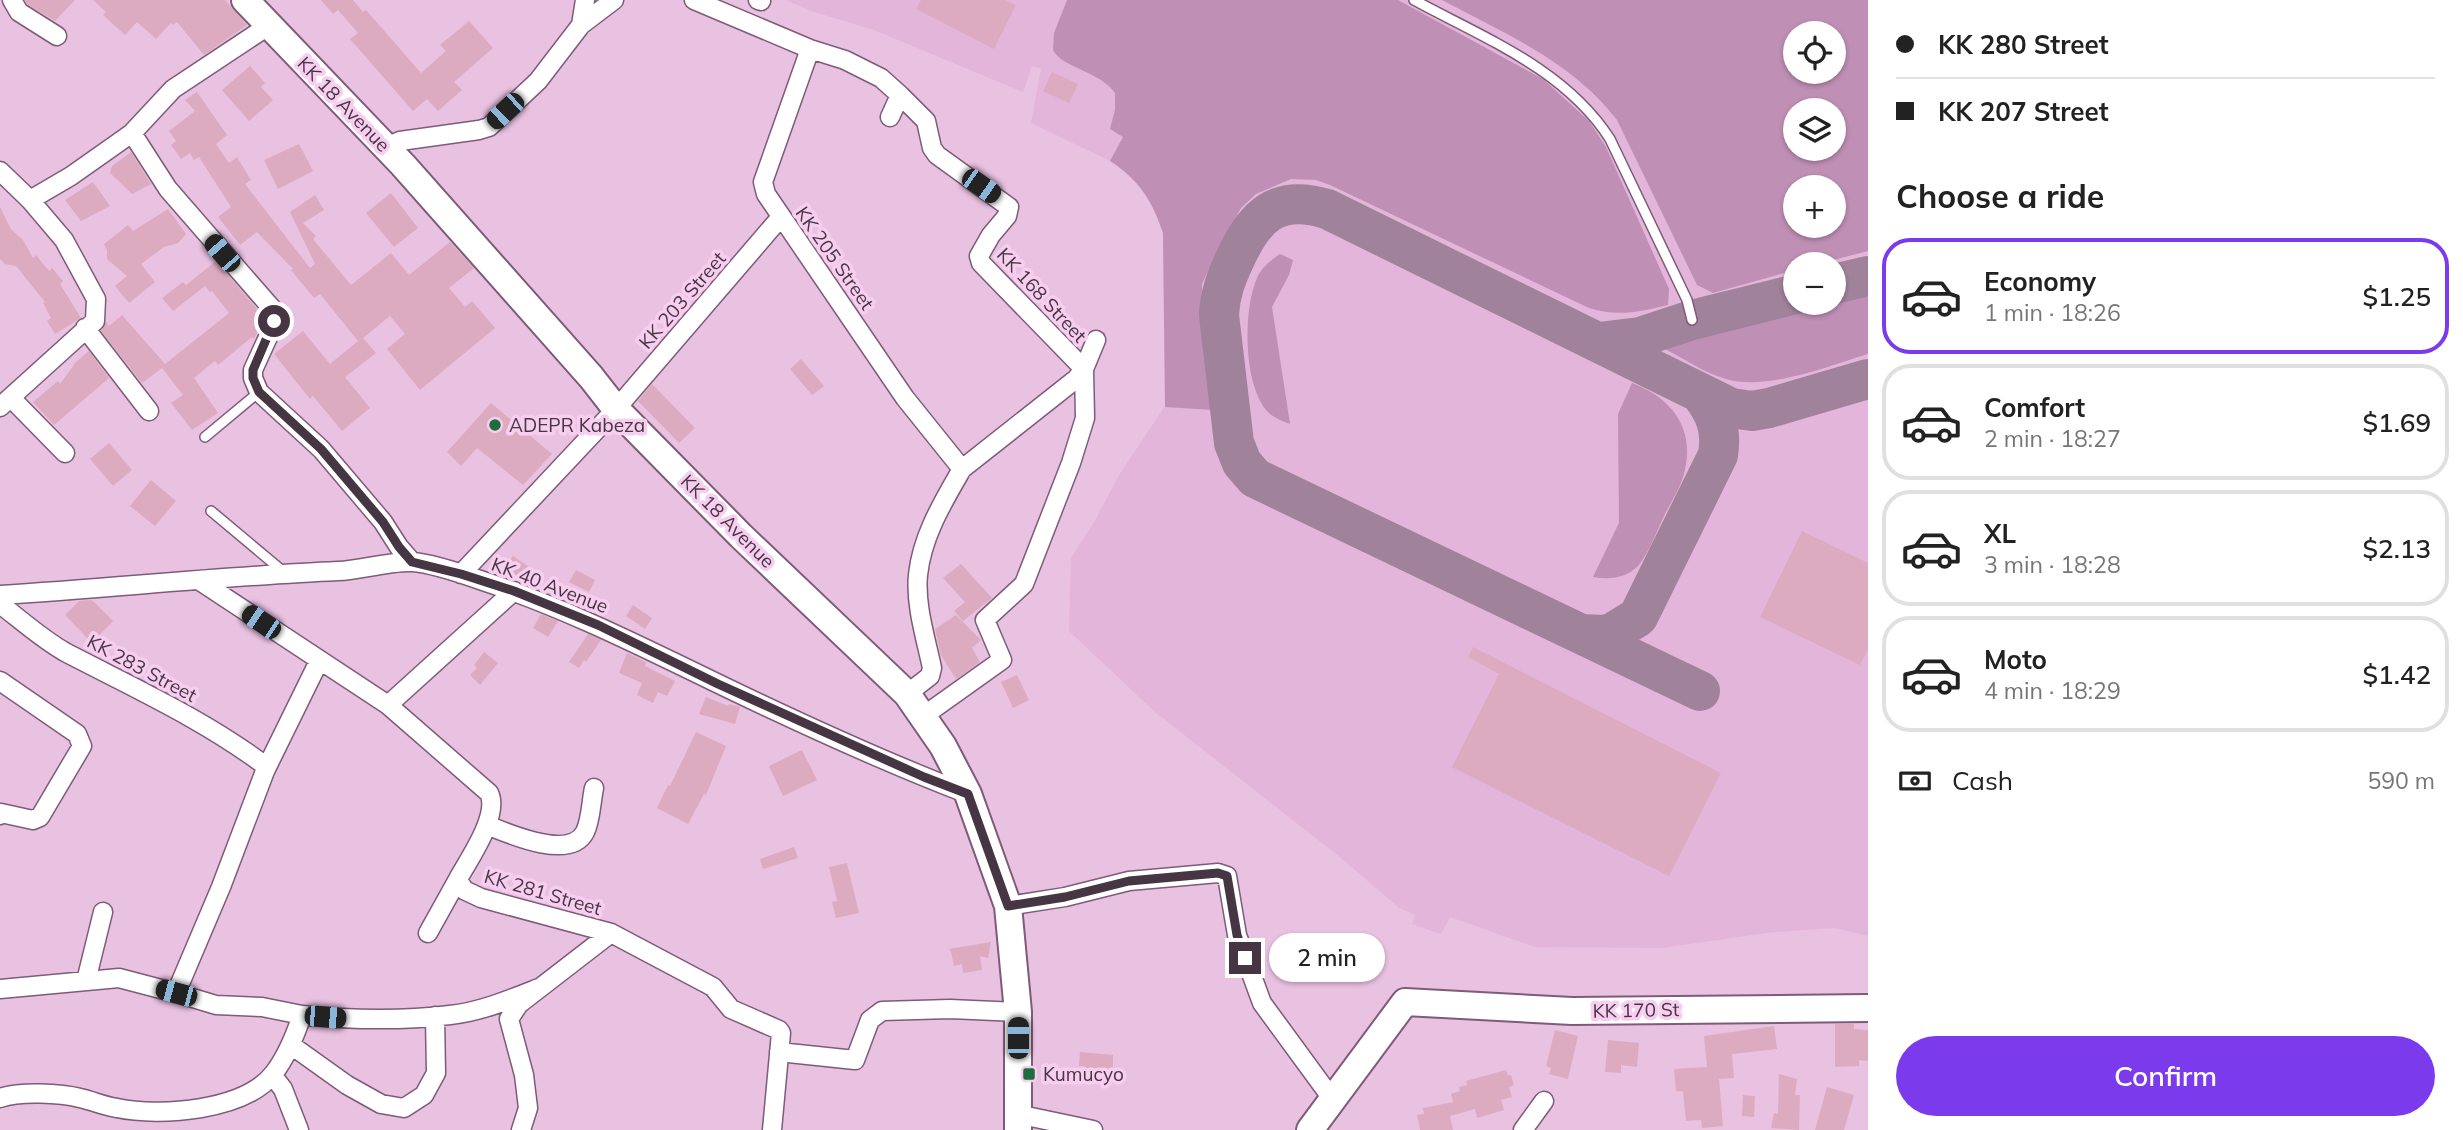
<!DOCTYPE html>
<html lang="en">
<head>
<meta charset="utf-8">
<style>
  body { margin:0; font-family:Mulish,sans-serif; background:#f2f2f2; color:#222; height:100vh; display:flex; flex-direction:column; font-size:26px; white-space:nowrap }
  * { box-sizing:border-box; margin:0 }
  p { font-size:23px; color:#767676 }
  .icon { flex:none; width:38px; height:38px; fill:none; stroke:currentColor; stroke-width:2; stroke-linecap:round; stroke-linejoin:round }
  .map { position:relative; flex:1; overflow:hidden }
  .drawer { display:flex; flex-direction:column; background:#fff; width:595px }
  .drawer>* { flex:none }
  .guide { display:grid; align-content:center; height:154px; padding:0 28px; background:#fff }
  .buttons { position:absolute; left:1783px; top:21px; display:grid; gap:14px }
  .buttons a { display:grid; place-items:center; width:63px; height:63px; border-radius:50%; background:#fff; box-shadow:0 2px 5px #0004; font-size:35px }
  .end { position:absolute; width:32px; height:32px; margin:-16px; border:9px solid #463643; background:#fff; box-shadow:0 0 0 4px #fff }
  .from { border-radius:50% }
  .bubble { position:absolute; height:49px; border-radius:24px; background:#fff; box-shadow:0 2px 5px #0004; font-size:23px; font-weight:600; line-height:49px; text-align:center }
  .car { position:absolute; width:21px; height:42px; margin:-21px -10px; border-radius:9px; box-shadow:0 0 5px 2px #0007; background:linear-gradient(#222 24%,#8ab4d8 0 40%,#222 0 76%,#8ab4d8 0 86%,#222 0) }
  .guide b { display:flex; align-items:center; gap:24px; height:66px; font-size:26px }
  .guide b+b { border-top:2px solid #e0e0e0 }
  .guide i { width:18px; height:18px; background:#222 }
  ul { padding:0; list-style:none }
  li { display:flex; align-items:center; gap:21px; height:116px; margin:0 14px 10px; padding:0 14px; border:4px solid #e0e0e0; border-radius:28px }
  li div { flex:1 }
  li b { display:block; font-size:26px }
  li em { font-style:normal; font-weight:600 }
  li.active { border-color:#7c3aed }
  li>.icon { width:63px; height:63px; stroke-width:1.5 }
  h2 { padding:0 28px; font-size:32px; line-height:84px }
  .pay { display:flex; align-items:center; gap:18px; height:77px; padding:0 28px; font-size:26px }
  .pay p { margin-inline-start:auto }
  .cta { display:flex; gap:14px; margin-top:auto; padding:14px 28px }
  .cta a { flex:1; height:80px; border-radius:42px; background:#7c3aed; color:#fff; font-size:28px; font-weight:600; line-height:80px; text-align:center }
  main { display:flex; flex:1; min-height:0 }
  .map>svg:first-child { display:block }
</style>
</head>
<body>
<main>
<div class="map">
<svg width="1868" height="1130" viewBox="0 0 1868 1130">
  <rect width="100%" height="100%" fill="#e9c1e1"/>
  <path fill="#e3b5da" fill-rule="evenodd" d="M786,0H1868V936L1835,928L1774,932L1662,948L1535,947L1450,917L1441,934L1412,924L1415,915L1398,907L1341,858L1155,712L1069,631L1071,558L1096,519L1119,475L1165,406L1163,233L1155,209L1131,174L1110,161L1031,123L1041,69L1032,66L1023,92L874,30L811,11ZM1796,33H1834V72H1796ZM1796,110H1834V149H1796ZM1796,187H1834V226H1796ZM1796,264H1834V303H1796Z"/>
  <path fill="#bf8fb6" fill-rule="evenodd" d="M1067,0H1398L1543,79L1589,121L1606,147L1669,289L1668,305C1639,312 1618,317 1589,308L1330,185L1316,180L1291,179L1256,194L1241,208L1209,269L1202,284V302L1213,410L1165,407L1163,233C1152,200 1139,180 1110,161L1123,137L1110,129L1115,110V93C1100,71 1062,68 1053,50L1054,33Z
    M1442,0H1868V251L1818,264H1796L1795,270L1713,293L1697,285L1617,120C1572,61 1505,34 1442,0ZM1834,33V72H1796V33ZM1834,110V149H1796V110ZM1796,187H1834V226H1796Z
    M1280,254L1293,260L1289,275L1272,307L1290,424C1282,421 1272,417 1267,411C1243,384 1243,309 1257,278C1261,268 1271,260 1280,254Z
    M1868,293V354C1828,366 1768,391 1726,379C1704,373 1683,358 1663,348Z
    M1632,383C1674,399 1697,431 1683,477C1679,490 1670,504 1664,516C1656,533 1650,550 1639,565C1626,578 1611,580 1593,577L1619,523L1618,414Z"/>
  <g fill="none" stroke-linecap="round" stroke-linejoin="round">
    <path stroke="#a0829a" stroke-width="40" d="M1834,284L1868,276
      M1599,342L1640,337L1692,320L1796,294
      M1581,634L1603,635L1612,633L1638,617L1718,455C1722,430 1716,413 1700,393
      M1700,691L1255,478L1242,463L1234,443L1219,315C1220,294 1226,278 1235,259C1255,215 1277,194 1327,209L1731,408L1752,411L1769,408L1868,379"/>
  </g>
  <path fill="#ddabbf" d="M25,0H75L55,21L27,4Z
    M93,0H225L247,25L204,55L177,22L173,25L171,23L156,39L137,22L125,35L103,15L106,12Z
    M321,0H353L363,12L366,10L421,73L446,51L440,45L469,21L493,48L454,82L462,90L438,111L427,99L413,111L350,39L358,33L338,10L333,14Z
    M921,0H1005L1016,5L994,49L916,9Z
    M250,66L265,83L261,87L273,100L249,121L222,90Z
    M1052,72L1078,84L1069,103L1043,91Z
    M197,92L227,135L216,144L229,163L237,157L251,180L245,184L310,268L315,264L290,212L315,195L324,210L303,223L316,236L313,239L351,285L391,253L409,275L450,242L474,268L449,288L465,307L472,301L495,328L420,390L387,349L405,334L390,316L363,338L376,353L345,377L370,408L342,431L313,396L310,399L274,354L303,331L330,364L358,341L320,294L314,298L291,270L293,269L257,232L240,245L218,217L231,207L199,157L194,160L190,153L181,159L171,145L176,141L169,131L195,111L185,100Z
    M299,144L313,171L278,189L264,160Z
    M131,152L151,184L132,194L110,173L112,166Z
    M93,182L110,206L81,221L65,200Z
    M391,193L418,228L394,247L366,213Z
    M0,207L11,229L23,240L33,258L36,255L49,271L52,268L63,281L60,284L81,318L55,334L47,321L51,318L43,303L45,302L16,266L5,264L0,259Z
    M168,209L186,234L178,243L164,247L141,264L155,282L129,303L115,286L127,276L107,259V250L104,244L128,225L133,231Z
    M216,261L263,316V321L254,339L252,337L218,365L215,361L194,378L218,413L192,430L171,403L183,395L162,368L142,383L101,331L106,322L109,326L122,315L165,364L229,313L212,291L210,292L205,286L173,311L162,298L183,282L186,285Z
    M89,351L109,378L54,425L33,402L58,381L60,384L76,362Z
    M801,359L824,386L812,395L790,369Z
    M652,384L695,428L679,443L638,401Z
    M491,403L552,454L523,485L477,448L461,466L447,452Z
    M109,443L132,470L113,486L90,459Z
    M151,480L176,501L155,526L130,506Z
    M1802,531L1868,563V649L1860,665L1760,617Z
    M513,556L528,566L519,577L505,568Z
    M961,564L992,598L963,621L954,611L965,602L943,578Z
    M576,570L595,580L589,592L569,582Z
    M92,600L113,621L92,643L65,615L79,601Z
    M633,605L652,618L645,629L626,616Z
    M541,614L558,621L548,637L533,628Z
    M956,615L981,640L972,648L980,662L956,679L941,655L935,629Z
    M588,634L601,640L586,662L584,660L579,668L569,662Z
    M1473,647L1721,773L1669,876L1452,767L1499,674L1468,657Z
    M484,652L498,663L480,685L470,675L477,668L474,665Z
    M627,653L646,662L645,666L675,681L667,696L658,692L653,703L637,695L642,683L619,673Z
    M1017,675L1029,700L1013,708L1001,682Z
    M706,697L728,706L729,704L740,707L735,724L699,714Z
    M696,732L726,746L706,795L704,794L688,824L657,808L668,785L670,786Z
    M802,750L817,780L783,796L769,766Z
    M794,847L798,858L763,869L760,859Z
    M847,863L859,913L836,918L832,902L837,901L829,867Z
    M991,942L988,958L980,956L982,970L963,973L962,964L954,966L951,952L949,949Z
    M1835,1024H1854V1029L1868,1030V1061L1859,1060V1066L1835,1067Z
    M1774,1026L1777,1049L1732,1054L1734,1078L1719,1079L1723,1126L1702,1128L1701,1120L1686,1121L1683,1091H1676L1674,1069L1707,1067L1704,1036Z
    M1555,1030L1578,1036L1568,1079L1549,1074L1551,1068L1546,1066Z
    M1608,1040L1639,1043L1637,1067L1621,1065V1073L1605,1072Z
    M1080,1052L1113,1055V1073L1085,1071V1066H1079Z
    M1506,1070L1508,1075H1511L1514,1085L1509,1087L1512,1097L1501,1100L1504,1110L1477,1118L1475,1109L1450,1116L1453,1130H1420L1417,1115L1424,1114L1423,1108L1453,1102L1451,1094L1460,1091L1459,1087L1467,1085L1466,1081Z
    M1779,1074L1797,1079L1795,1095H1800L1799,1130L1771,1128L1774,1113L1778,1114Z
    M1827,1087L1854,1095L1844,1130H1815Z
    M1743,1095L1755,1096L1754,1117L1742,1116Z"/>
  <g fill="none" stroke-linecap="round" stroke-linejoin="round">
    <g stroke="#7e5b78" stroke-width="12">
      <path id="service" d="M1414,0C1484,38 1565,69 1610,139L1687,300L1692,320
        M205,437L259,392
        M211,511L285,573"/>
    </g>
    <g stroke="#7e5b78" stroke-width="21">
      <path id="minor" d="M12,0L19,12L57,36
        M694,0L810,49L845,60L881,78L900,95L890,117
        M758,0L761,1
        M581,25L585,0
        M810,49L763,182L766,194L905,398L962,469C943,502 922,536 918,575C915,605 926,639 932,668L930,676L907,694
        M900,95L926,121L932,148L937,155L1009,207L1007,216L991,235L979,256L981,263L1084,369L1085,418L1071,463L1024,584L985,620L1002,660L922,717
        M132,133L168,189L275,312L274,324L253,370V378L259,392L321,449L383,522L399,547L412,562
        M386,147L400,141L479,130L489,127L538,81L581,25L614,0
        M0,171L30,200L64,240L96,299L95,321L0,407
        M30,200L71,176L132,133L173,89L268,26
        M85,328L149,411
        M11,398L65,453
        M962,469L1076,379L1084,369L1096,340
        M461,574L616,409L780,218
        M200,581L388,705L489,793C500,815 469,859 458,879L464,890L481,898L611,933L713,987L731,1009L779,1030L781,1033L772,1130
        M0,595C113,588 225,576 338,571C361,570 390,561 412,562C429,563 466,575 483,581C556,605 624,638 692,671C782,715 874,758 968,794
        M0,604C21,620 42,639 65,652C134,688 205,720 267,767
        M0,681L77,734L82,746L40,817L33,820L1,813L0,815
        M388,705L514,591
        M487,825C509,834 570,861 585,832C591,820 591,802 594,788
        M1008,906L1065,897L1129,881L1218,873L1227,876L1237,935L1262,1003L1333,1100
        M428,933L458,879
        M86,981L103,912
        M0,989L119,978L176,993
        M302,1015L262,1007L216,1005L176,993L221,887L265,771L319,661
        M291,1045L347,1085L381,1104L404,1108L424,1095L436,1073L435,1016
        M779,1052L855,1060L870,1020L882,1011L950,1009L1018,1012
        M273,1076L283,1089L299,1130
        M0,1098C19,1091 61,1093 80,1098C93,1101 104,1106 117,1108C160,1117 245,1111 274,1073C287,1056 295,1036 302,1015C351,1020 401,1021 450,1015C480,1012 511,999 539,988
        M1017,1114L1093,1130
        M521,1130L528,1108L524,1075L509,1019L519,1004L611,933
        M1523,1130L1544,1101"/>
    </g>
    <g stroke="#7e5b78" stroke-width="30">
      <path id="secondary" d="M245,0L403,165L591,377L616,409L741,536L907,694L943,746L968,794L1008,906L1018,1012V1130
        M1310,1130L1405,1002L1572,1011L1868,1008"/>
    </g>
    <use href="#service" stroke="#fff" stroke-width="9"/>
    <use href="#minor" stroke="#fff" stroke-width="18"/>
    <use href="#secondary" stroke="#fff" stroke-width="26"/>
  </g>
  <g fill="none" stroke-linecap="round" stroke-linejoin="round">
    <path stroke="#463643" stroke-width="9" d="M274,321L253,370V378L259,392L321,449L383,522L399,547L412,562L461,574L514,591L598,625L718,684L924,777L968,794L1008,906L1065,897L1129,881L1218,873L1227,876L1237,935L1245,958"/>
  </g>
  <g fill="#1d6d3e" stroke="#f7ceef" stroke-width="2.5">
    <circle cx="495" cy="425" r="7"/>
    <rect x="1022" y="1067" width="14" height="14" rx="3.5"/>
  </g>
  <g text-anchor="middle" stroke-width="7" stroke-linejoin="round" paint-order="stroke">
    <g font-size="19" fill="#463643" stroke="#f7ceef">
      <text transform="translate(344 104) rotate(46)" y="7">KK 18 Avenue</text>
      <text transform="translate(835 258) rotate(55)" y="7">KK 205 Street</text>
      <text transform="translate(1042 295) rotate(47)" y="7">KK 168 Street</text>
      <text transform="translate(682 300) rotate(-49)" y="7">KK 203 Street</text>
      <text transform="translate(728 521) rotate(45)" y="7">KK 18 Avenue</text>
      <text transform="translate(550 585) rotate(21)" y="7">KK 40 Avenue</text>
      <text transform="translate(142 668) rotate(28)" y="7">KK 283 Street</text>
      <text transform="translate(543 892) rotate(16)" y="7">KK 281 Street</text>
      <text transform="translate(1636 1010) rotate(-1)" y="7">KK 170 St</text>
    </g>
    <g font-size="19" fill="#463643" stroke="#f7ceef" text-anchor="start">
      <text x="509" y="432">ADEPR Kabeza</text>
      <text x="1043" y="1081">Kumucyo</text>
    </g>
  </g>
</svg>
<div class="buttons">
<a><svg class="icon" aria-label="locate" viewBox="0 0 24 24"><circle cx="12" cy="12" r="6"/><path d="M12 2v4M12 18v4M2 12h4M18 12h4"/></svg></a>
<a><svg class="icon" aria-label="layers" viewBox="0 0 24 24"><path d="M12 4l9 5-9 5-9-5zM3 14l9 5 9-5"/></svg></a>
<a>+</a>
<a>−</a>
</div>
<i class="end from" style="left:274px;top:321px"></i>
<i class="end" style="left:1245px;top:958px"></i>
<div class="bubble" style="left:1269px;top:933px;width:116px">2 min</div>
<i class="car" style="left:505px;top:111px;rotate:227deg"></i>
<i class="car" style="left:981px;top:186px;rotate:125deg"></i>
<i class="car" style="left:222px;top:253px;rotate:319deg"></i>
<i class="car" style="left:261px;top:622px;rotate:304deg"></i>
<i class="car" style="left:176px;top:993px;rotate:285deg"></i>
<i class="car" style="left:325px;top:1017px;rotate:95deg"></i>
<i class="car" style="left:1018px;top:1038px;rotate:0deg"></i>
</div>
<section class="drawer">
<div class="guide">
<b><i class="from"></i>KK 280 Street</b>
<b><i></i>KK 207 Street</b>
</div>
<h2>Choose a ride</h2>
<ul>
<li class="active"><svg class="icon" aria-label="car" viewBox="0 0 24 24"><path d="M5 17H2v-5l4-1 3-4h7l3 4 3 1v5h-3M9 17h6M6 11h13"/><circle cx="7" cy="17" r="2"/><circle cx="17" cy="17" r="2"/></svg><div><b>Economy</b><p>1 min · 18:26</p></div><em>$1.25</em></li>
<li><svg class="icon" aria-label="car" viewBox="0 0 24 24"><path d="M5 17H2v-5l4-1 3-4h7l3 4 3 1v5h-3M9 17h6M6 11h13"/><circle cx="7" cy="17" r="2"/><circle cx="17" cy="17" r="2"/></svg><div><b>Comfort</b><p>2 min · 18:27</p></div><em>$1.69</em></li>
<li><svg class="icon" aria-label="car" viewBox="0 0 24 24"><path d="M5 17H2v-5l4-1 3-4h7l3 4 3 1v5h-3M9 17h6M6 11h13"/><circle cx="7" cy="17" r="2"/><circle cx="17" cy="17" r="2"/></svg><div><b>XL</b><p>3 min · 18:28</p></div><em>$2.13</em></li>
<li><svg class="icon" aria-label="car" viewBox="0 0 24 24"><path d="M5 17H2v-5l4-1 3-4h7l3 4 3 1v5h-3M9 17h6M6 11h13"/><circle cx="7" cy="17" r="2"/><circle cx="17" cy="17" r="2"/></svg><div><b>Moto</b><p>4 min · 18:29</p></div><em>$1.42</em></li>
</ul>
<div class="pay"><svg class="icon" aria-label="cash" viewBox="0 0 24 24"><path d="M3 7h18v10H3z"/><circle cx="12" cy="12" r="2"/></svg>Cash<p>590 m</p></div>
<div class="cta"><a>Confirm</a></div>
</section>
</main>
</body>
</html>
